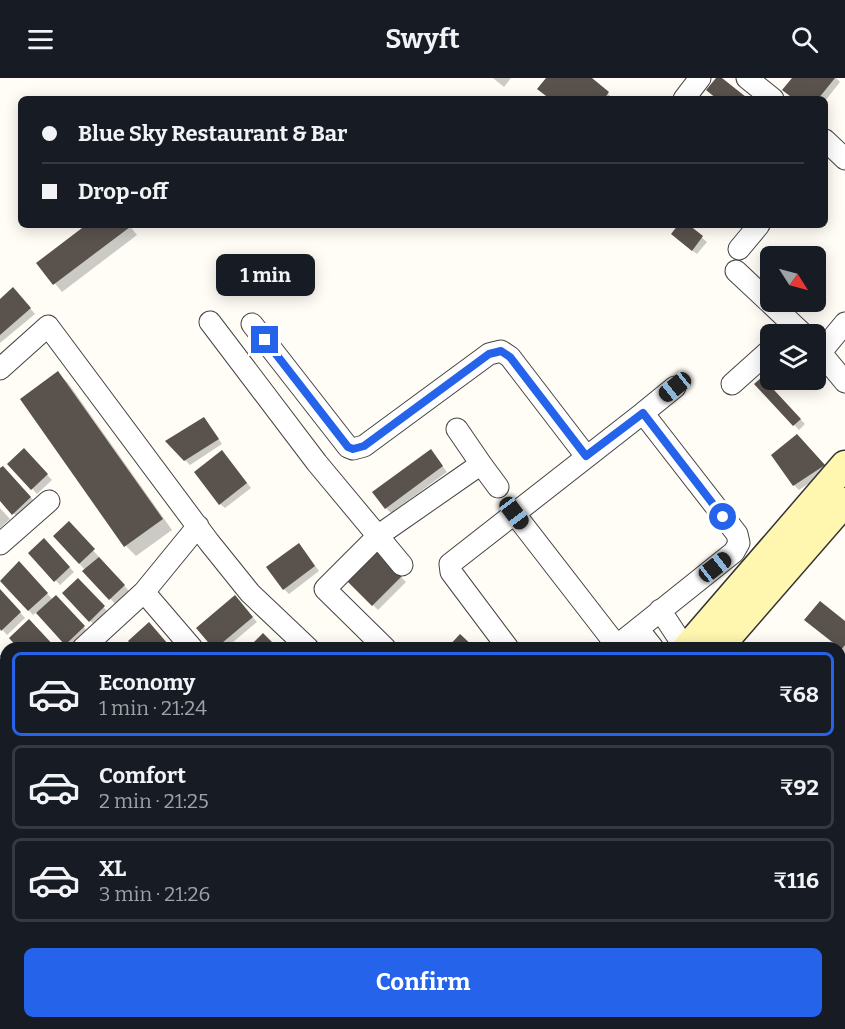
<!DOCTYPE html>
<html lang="en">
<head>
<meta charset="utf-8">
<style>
  body { margin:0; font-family:Bitter,serif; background:#20242c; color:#f1f3f6; height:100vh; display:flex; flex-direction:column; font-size:22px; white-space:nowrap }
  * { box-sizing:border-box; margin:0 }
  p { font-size:20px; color:#9ea1a6 }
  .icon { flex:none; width:33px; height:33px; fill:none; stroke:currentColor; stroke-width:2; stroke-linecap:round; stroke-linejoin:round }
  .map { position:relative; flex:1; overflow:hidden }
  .panel { position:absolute; left:0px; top:564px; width:846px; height:387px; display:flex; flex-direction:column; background:#171b24; border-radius:18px 18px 0 0; box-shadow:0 3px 15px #0003 }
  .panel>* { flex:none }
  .top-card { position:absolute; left:18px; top:18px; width:810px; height:132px; border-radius:9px; box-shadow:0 3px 15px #0003; display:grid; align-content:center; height:132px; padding:0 24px; background:#171b24 }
  .needle { width:39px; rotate:126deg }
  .tools { position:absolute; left:760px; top:168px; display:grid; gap:12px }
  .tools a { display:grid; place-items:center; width:66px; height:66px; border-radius:9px; background:#171b24; box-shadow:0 3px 15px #0003; font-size:30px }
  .end { position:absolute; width:27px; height:27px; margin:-14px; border:8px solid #2563eb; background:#fff; box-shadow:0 0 0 3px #fff }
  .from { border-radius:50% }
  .bubble { position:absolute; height:42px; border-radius:9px; background:#171b24; box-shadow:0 3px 15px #0003; font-size:20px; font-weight:700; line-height:42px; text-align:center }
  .car { position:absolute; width:18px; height:36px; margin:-18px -9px; border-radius:8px; box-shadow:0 0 4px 2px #0007; background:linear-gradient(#222 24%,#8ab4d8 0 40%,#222 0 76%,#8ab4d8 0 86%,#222 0) }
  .top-card b { display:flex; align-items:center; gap:21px; height:57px; font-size:22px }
  .top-card b+b { border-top:2px solid #363941 }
  .top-card i { width:15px; height:15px; background:#f1f3f6 }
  ul { padding:10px 0 0; list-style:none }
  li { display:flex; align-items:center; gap:18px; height:84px; margin:0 12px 9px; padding:0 12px; border:3px solid #363941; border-radius:9px }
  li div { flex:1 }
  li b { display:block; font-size:22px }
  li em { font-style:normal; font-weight:700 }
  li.current { border-color:#2563eb }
  li>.icon { width:54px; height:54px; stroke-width:1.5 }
  .button { display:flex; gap:12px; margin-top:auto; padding:12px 24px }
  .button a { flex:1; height:69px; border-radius:9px; background:#2563eb; color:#fff; font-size:24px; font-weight:700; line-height:69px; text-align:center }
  header { display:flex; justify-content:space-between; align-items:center; height:78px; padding:0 24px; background:#171b24; font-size:27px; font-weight:700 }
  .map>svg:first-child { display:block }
</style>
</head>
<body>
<header><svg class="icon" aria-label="menu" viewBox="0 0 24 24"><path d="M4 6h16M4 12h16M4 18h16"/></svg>Swyft<svg class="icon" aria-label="search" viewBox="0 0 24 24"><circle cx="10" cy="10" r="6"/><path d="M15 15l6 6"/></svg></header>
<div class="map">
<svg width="845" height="951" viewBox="0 0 845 951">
  <rect width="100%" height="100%" fill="#fffdf5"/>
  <path fill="#0003" d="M493,0H511L504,9Z
    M548,0H589L614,21H550Z
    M794,0H836L840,4L825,23L795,21Z
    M89,147H129L137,157L62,214L38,185Z
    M680,147H687L707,164L697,176L677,161Z
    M18,216L35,236L0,265V223Z
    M58,295L68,305L172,452L136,478L126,468Z
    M762,301L805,346L799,352L756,307Z
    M204,340L222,366L190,387L167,364Z
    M797,358L829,392L799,412L794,407Z
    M24,372L52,402L37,416L9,386Z
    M435,378L447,394L391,435L386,430Z
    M227,379L251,410L225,430L220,426Z
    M3,390L35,424L18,440L0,421V392Z
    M0,430L10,441L0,450Z
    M69,445L129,513L115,526L55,458Z
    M44,462L74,494L60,507L30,475Z
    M304,472L319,493L289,516L284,511Z
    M376,474L406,504L378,532L348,502Z
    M19,485L53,522L56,519L88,554L71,570L37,534L33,537L1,502Z
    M78,502L108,534L94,547L64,515Z
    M0,513L25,540L7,557L0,549Z
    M239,524L257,544L226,570H214Z
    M845,545V575L811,547Z
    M764,565L770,570H759Z
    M0,615L6,621V626L0,632Z
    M0,682L6,688V709L0,715Z
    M0,739L6,745V775L0,769Z
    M6,847V856L2,851Z
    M0,867L6,873V909L0,903Z
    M6,916V945H43L48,950L9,951L12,948L11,946L0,951V921Z
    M845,916V925L841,921Z
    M141,945H159L153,951H147Z
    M507,945H542L548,951H515Z"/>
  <path fill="#5a524d" d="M546,0H592L609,14L604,21H550L537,11Z
    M716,0H722L746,19L744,21H717L706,12Z
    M792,0H835L818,21H794L782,12Z
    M86,147L130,149L53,207L36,185Z
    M678,147H689L703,158L692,173L671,156Z
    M13,209L31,230L0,257V221Z
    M58,293L163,441L124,469L20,321Z
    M762,299L801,341L793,348L754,306Z
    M204,339L219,361L184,383L165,363Z
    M797,356L825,387L793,408L771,377Z
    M24,370L48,396L31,412L7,386Z
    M431,371L443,388L385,431L372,414Z
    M222,372L247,405L219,427L194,394Z
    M3,388L31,419L12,437L0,423V390Z
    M69,443L95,471L79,486L53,458Z
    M44,460L70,489L54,504L28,475Z
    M299,465L315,488L283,512L266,489Z
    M376,472L402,498L372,528L346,502Z
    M99,479L125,507L109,522L82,493Z
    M19,483L48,515L28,533L0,503Z
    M78,500L105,528L89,544L62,515Z
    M0,511L21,534L1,553L0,551Z
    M56,517L85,548L65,567L36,535Z
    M235,517L253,539L216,570H213L196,550Z
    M820,523L845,543V567L840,573V570L804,542Z
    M29,541L56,570H18L9,560Z
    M149,544L168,566L163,570H134L128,563Z
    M263,555L278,570H248Z
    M460,556L475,570H447Z
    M840,579L845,584V628L840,623Z
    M0,680L6,686V700L0,706Z
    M6,717V736L0,729V722Z
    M0,737L6,743L4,775L0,771Z
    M840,794L845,799V846L840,842Z
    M0,865L6,872V902L1,906Z
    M6,914V941L0,946V919Z
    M13,945H43L37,951H7Z
    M56,945H101L107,951H50Z
    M162,945H199L205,951H156Z
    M226,945H275L276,946L272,951H222Z
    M323,945H351L346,951H330Z
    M474,945H501L508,951H469Z
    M506,945H544L539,951H514Z
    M599,945H611L618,951H594Z"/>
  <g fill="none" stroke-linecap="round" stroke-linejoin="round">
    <g stroke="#444" stroke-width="23">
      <path id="minor" d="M747,0L773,21
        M684,21L700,0
        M825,62L845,81
        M739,171L759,147
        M736,193L803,256
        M210,244L317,385L402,487
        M252,246L348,369L353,371L364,368L489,276L501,273L510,279L586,378
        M816,269L845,304
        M821,274L845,245
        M0,291L48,248L209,464L250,515L308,570
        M732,306L771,271
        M643,335L675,309
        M481,386L498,409
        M514,435L617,568
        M0,466L49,423
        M144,514L192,570
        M660,532L685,570
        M638,551L653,570
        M83,570L144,514L198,448
        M385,570L325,511L379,457L481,386L457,351
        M508,570L451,494L450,486L643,335L737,456L739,465L734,474L614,570
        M0,589L6,596
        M0,645L6,639
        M840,682L845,677
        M0,805L6,799
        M840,894L845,888
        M118,945L124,951
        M288,945L294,951
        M636,945L642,951
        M778,945L785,951
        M699,951L704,945"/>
    </g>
    <g stroke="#333" stroke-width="31">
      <path id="secondary" d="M687,570L845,387
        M718,570L845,424
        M359,951L364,945
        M387,951L392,945"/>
    </g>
    <use href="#minor" stroke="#fff" stroke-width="21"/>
    <use href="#secondary" stroke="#fff6b0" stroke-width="28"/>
  </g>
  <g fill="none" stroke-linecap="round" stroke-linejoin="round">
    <path stroke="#2563eb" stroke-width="8" d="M265,262L348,369L353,371L364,368L489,276L501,273L510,279L586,378L643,335L723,439"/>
  </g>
</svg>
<div class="tools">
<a><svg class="needle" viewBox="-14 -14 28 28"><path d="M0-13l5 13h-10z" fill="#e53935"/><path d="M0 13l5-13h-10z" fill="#9ea1a6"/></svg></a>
<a><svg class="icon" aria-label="layers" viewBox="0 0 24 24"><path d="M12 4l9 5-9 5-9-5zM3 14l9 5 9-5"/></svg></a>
</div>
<i class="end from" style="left:723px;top:439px"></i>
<i class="end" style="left:265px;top:262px"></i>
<div class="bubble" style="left:216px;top:176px;width:99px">1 min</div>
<i class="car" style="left:675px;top:309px;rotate:231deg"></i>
<i class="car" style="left:514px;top:435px;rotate:143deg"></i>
<i class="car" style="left:715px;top:489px;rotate:52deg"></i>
<div class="top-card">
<b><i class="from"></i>Blue Sky Restaurant &amp; Bar</b>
<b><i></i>Drop-off</b>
</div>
<section class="panel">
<ul>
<li class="current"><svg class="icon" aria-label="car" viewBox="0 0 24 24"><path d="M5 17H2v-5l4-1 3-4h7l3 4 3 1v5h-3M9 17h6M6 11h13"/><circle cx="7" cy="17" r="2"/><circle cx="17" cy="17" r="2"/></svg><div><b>Economy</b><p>1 min · 21:24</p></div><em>₹68</em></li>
<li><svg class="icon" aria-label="car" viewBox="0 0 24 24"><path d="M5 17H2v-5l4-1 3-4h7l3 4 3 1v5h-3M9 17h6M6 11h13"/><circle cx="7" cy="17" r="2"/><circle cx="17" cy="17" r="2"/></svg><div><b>Comfort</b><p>2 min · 21:25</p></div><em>₹92</em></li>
<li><svg class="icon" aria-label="car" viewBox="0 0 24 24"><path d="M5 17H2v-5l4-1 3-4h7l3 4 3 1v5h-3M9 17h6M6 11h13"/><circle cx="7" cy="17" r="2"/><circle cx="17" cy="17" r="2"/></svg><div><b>XL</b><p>3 min · 21:26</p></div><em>₹116</em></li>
</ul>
<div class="button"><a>Confirm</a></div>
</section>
</div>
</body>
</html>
